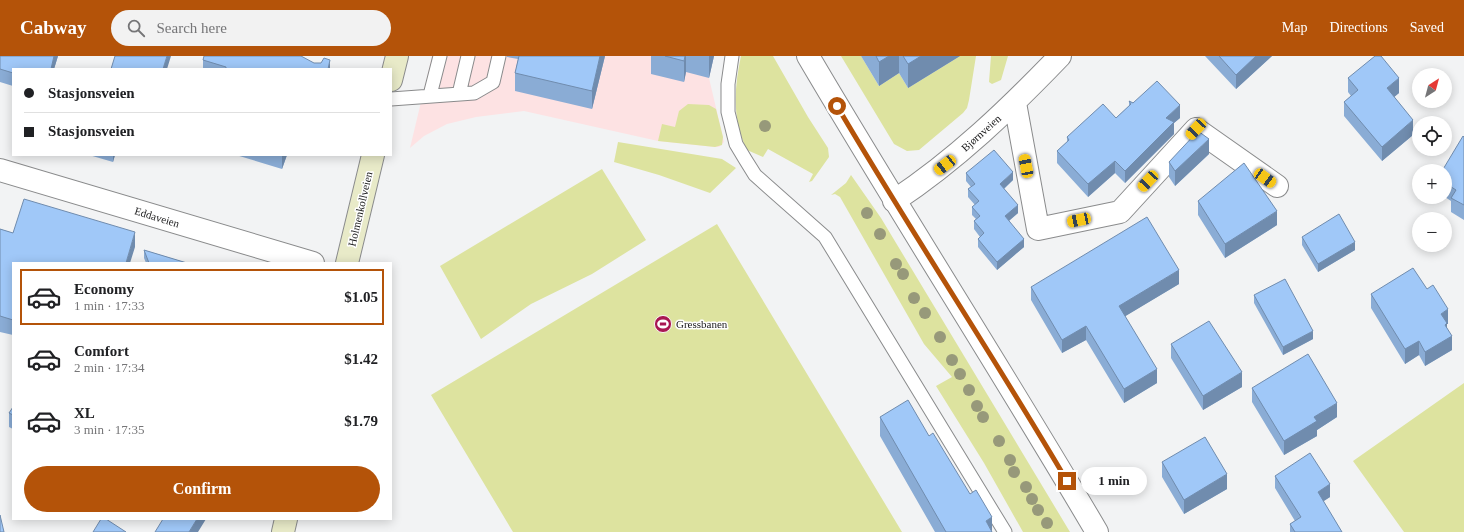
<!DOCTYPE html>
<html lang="en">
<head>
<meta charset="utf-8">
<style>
  body { margin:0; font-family:Georgia,serif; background:#f2f2f2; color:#202124; height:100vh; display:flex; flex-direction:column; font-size:15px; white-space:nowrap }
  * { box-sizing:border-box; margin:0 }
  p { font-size:13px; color:#757577 }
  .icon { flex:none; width:22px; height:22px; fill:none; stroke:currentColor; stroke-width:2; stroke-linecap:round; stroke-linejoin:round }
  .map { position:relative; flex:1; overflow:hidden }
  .side { position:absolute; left:12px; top:206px; width:380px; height:258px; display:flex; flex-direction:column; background:#fff; border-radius:0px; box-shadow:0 2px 10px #0003 }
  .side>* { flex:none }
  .top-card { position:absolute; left:12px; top:12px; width:380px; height:88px; border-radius:0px; box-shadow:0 2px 10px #0003; display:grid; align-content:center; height:88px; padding:0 12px; background:#fff }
  .needle { width:26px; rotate:36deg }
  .controls { position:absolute; left:1412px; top:12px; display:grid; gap:8px }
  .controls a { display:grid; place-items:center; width:40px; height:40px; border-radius:50%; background:#fff; box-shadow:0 2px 10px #0003; font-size:20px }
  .end { position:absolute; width:18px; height:18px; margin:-9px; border:5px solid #b45309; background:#fff; box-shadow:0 0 0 2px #fff }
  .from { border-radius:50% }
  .bubble { position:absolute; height:28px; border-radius:14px; background:#fff; box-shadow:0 2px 10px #0003; font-size:13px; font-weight:600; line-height:28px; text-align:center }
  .car { position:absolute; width:12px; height:24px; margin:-12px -6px; border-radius:5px; box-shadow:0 0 3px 1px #0007; background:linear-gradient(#f5c518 24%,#345 0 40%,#f5c518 0 76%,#345 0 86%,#f5c518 0) }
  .top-card b { display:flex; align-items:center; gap:14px; height:38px; font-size:15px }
  .top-card b+b { border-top:1px solid #e0e0e0 }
  .top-card i { width:10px; height:10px; background:#202124 }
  ul { padding:7px 0 0; list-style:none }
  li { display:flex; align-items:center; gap:12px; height:56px; margin:0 8px 6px; padding:0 4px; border:2px solid transparent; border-radius:0px }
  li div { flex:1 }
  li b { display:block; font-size:15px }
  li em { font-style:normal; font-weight:600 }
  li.on { border-color:#b45309 }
  li>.icon { width:36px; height:36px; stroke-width:1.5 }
  .button { display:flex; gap:8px; margin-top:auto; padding:8px 12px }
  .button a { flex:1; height:46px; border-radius:24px; background:#b45309; color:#fff; font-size:16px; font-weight:600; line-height:46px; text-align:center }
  header { display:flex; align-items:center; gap:24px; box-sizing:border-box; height:56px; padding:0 20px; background:#b45309; color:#fff }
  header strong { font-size:19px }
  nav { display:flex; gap:22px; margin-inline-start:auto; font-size:14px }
  .search { width:280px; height:36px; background:#f2f2f2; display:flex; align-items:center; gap:10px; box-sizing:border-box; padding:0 14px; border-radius:22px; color:#757577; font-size:15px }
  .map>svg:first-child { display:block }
</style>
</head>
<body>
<header>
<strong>Cabway</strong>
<div class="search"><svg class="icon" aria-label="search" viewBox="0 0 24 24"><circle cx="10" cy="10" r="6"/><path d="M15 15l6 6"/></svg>Search here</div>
<nav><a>Map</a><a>Directions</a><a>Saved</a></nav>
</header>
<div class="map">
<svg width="1464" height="476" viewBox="0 0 1464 476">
  <rect width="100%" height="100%" fill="#f2f3f4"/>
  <path fill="#fde2e3" d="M432,0H714L709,22L724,86L719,91H715L658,85L524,55L476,61L447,68L424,80L410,92Z"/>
  <path fill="#dde39f" d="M741,0H773L808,61L828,92L829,101L812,125L809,126L813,118L768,93L763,101L747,94C732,64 734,32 741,0Z
    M841,0H861L879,30L899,17L908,32L960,0H976L969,44L967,52L963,57L919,94L907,95L894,88Z
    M991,0H1008L1001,24L992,28L989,26Z
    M688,48L709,49L716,53L723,81L722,89L715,91L658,85L662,68L675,71L679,55Z
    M618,86L722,103L736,112L710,137L659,119L614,106Z
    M602,113L646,184L592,218L531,248L481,283L440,210Z
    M851,119L881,162L1070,476H1023L984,407L936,330L952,321L924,288L840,141L835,138L831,139L846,127Z
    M717,168L902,476H513L431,339Z
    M1464,327V476H1404L1353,405Z"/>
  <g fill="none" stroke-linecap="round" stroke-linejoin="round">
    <g stroke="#8a8b8c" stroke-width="15">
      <path id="service" d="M732,0L728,28V56L736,88L745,103L755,119L825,181L1005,476
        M459,38L468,0
        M430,39L440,0
        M391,43L474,37L493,26L499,0"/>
    </g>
    <g stroke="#8a8b8c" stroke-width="24">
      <path id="minor" d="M1015,47L1038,173L1120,156L1196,73L1277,130
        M0,114L313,207
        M894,145C956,104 1009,53 1060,0"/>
    </g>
    <g stroke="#8a8b8c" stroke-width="24">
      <path id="tertiary" d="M808,0C902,160 1003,316 1097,476"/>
    </g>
    <g stroke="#8a8b8c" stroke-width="24">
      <path id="secondary" d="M391,24L397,0
        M347,207L373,99
        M283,476L286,463"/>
    </g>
    <use href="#service" stroke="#fff" stroke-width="13"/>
    <use href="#minor" stroke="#fff" stroke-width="22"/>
    <use href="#tertiary" stroke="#fff" stroke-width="22"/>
    <use href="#secondary" stroke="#e8eac8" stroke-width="22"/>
  </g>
  <g fill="#97997a">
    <circle cx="765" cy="70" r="6"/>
    <circle cx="867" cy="157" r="6"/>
    <circle cx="880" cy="178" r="6"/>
    <circle cx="896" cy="208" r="6"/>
    <circle cx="903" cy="218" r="6"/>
    <circle cx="914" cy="242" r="6"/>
    <circle cx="925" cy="257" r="6"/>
    <circle cx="940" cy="281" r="6"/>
    <circle cx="952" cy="304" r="6"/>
    <circle cx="960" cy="318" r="6"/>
    <circle cx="969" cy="334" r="6"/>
    <circle cx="977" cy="350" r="6"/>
    <circle cx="983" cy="361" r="6"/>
    <circle cx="999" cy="385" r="6"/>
    <circle cx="1010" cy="404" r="6"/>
    <circle cx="1014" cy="416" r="6"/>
    <circle cx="1026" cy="431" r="6"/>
    <circle cx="1032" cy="443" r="6"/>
    <circle cx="1038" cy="454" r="6"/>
    <circle cx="1047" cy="467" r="6"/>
  </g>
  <path fill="#8aacd5" d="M0,0H58L54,13H13V30L0,26Z
    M507,0H605L592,53L515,35V17L518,3L507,1Z
    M651,0H714L709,22L686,16L684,26L651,18Z
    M861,0H960L908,32L899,17L879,30Z
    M1205,0H1272L1236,33Z
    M203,4L314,7L330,13H203Z
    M1348,22L1399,37L1394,41L1413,79L1382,105L1344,60V46L1351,40L1348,36Z
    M1129,45L1180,62L1174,67V78L1125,127L1115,117L1088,141L1057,107V95L1067,86V81L1116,62L1129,50Z
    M1464,81V164L1451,156V145L1445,141V115Z
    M1209,98L1175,130L1169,121V106Z
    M89,99H115L113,106Z
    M236,99H287L282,113Z
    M966,117L1013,124L1004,133L1018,157L1009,165L1024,191L997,214L978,191V183L980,181L974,173V165L976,163L972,159V151L975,149L968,141V133L971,131L966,125Z
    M1198,145L1277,169L1225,202L1198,159Z
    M0,173L13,177L135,191L13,207V279L0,276Z
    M1302,181L1355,194L1318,216L1302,189Z
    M144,194L187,207H146L144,202Z
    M1179,228L1125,260L1157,327L1124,347L1086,284L1062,297L1031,244V231Z
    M1371,238L1448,268H1447V272L1452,294L1425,310L1419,299L1405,308L1371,252Z
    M1254,239L1313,283L1283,299L1254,247Z
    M1171,288L1242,331L1203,354L1171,302Z
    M1252,332L1337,361L1317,374V380L1284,399L1252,346Z
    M13,351V373L9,371V357Z
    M880,361L929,380L992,476H935L880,380Z
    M1162,406L1227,433L1184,458L1162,421Z
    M1275,420L1330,441L1323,445L1342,476H1290V468L1295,465L1275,432Z"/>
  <path fill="#708cae" d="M54,0H58L54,13H51Z
    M167,0H171L167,13H163Z
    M600,0H605L592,53V35Z
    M685,0H686V16L684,26V5Z
    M709,0H714L709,22Z
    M889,0H899V17L879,30V6Z
    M921,0H960L908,32V8Z
    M1256,0H1272L1236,33V19Z
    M330,4V13H328Z
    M1399,22V37L1387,47V32Z
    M1180,49V62L1174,67V78L1125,127V115L1166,62Z
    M1413,64V79L1382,105V91Z
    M1209,83V98L1175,130V115Z
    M113,99H115L113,106Z
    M283,99H287L282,113V100Z
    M1115,105V117L1088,141V128Z
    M1013,116V124L1000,136V128Z
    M1018,149V157L1005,168V160Z
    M1277,155V169L1225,202V188Z
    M135,176V191L130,207H126Z
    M1024,183V191L997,214V206Z
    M1355,186V194L1318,216V208Z
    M1179,214V228L1119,264V250Z
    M1448,253V268H1447V282L1441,258Z
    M1086,270V284L1062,297V284Z
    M1313,275V283L1283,299V291Z
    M1452,280V294L1425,310V296Z
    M1419,285V299L1405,308V293Z
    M1157,313V327L1124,347V333Z
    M1242,316V331L1203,354V340Z
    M1337,347V361L1317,374V380L1284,399V385L1314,361Z
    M1227,418V433L1184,458V444Z
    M1330,428V441L1318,449V436Z
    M992,461V476L986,465Z
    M197,463H206L198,476H189Z"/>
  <path fill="#a0c8f8" stroke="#708cae" d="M0,0H54L51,13H13V17L0,13Z
    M115,0H167L163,13H111Z
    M204,0H301L314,7H321L324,2L330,4L328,13H226V11L203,4Z
    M519,0H600L592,35L515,17Z
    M665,0H685L684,5Z
    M876,0H889L879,6Z
    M903,0H921L908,8Z
    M1219,0H1256L1236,19Z
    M1375,0H1381L1399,22L1387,32L1413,64L1382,91L1344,46L1358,34L1348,22Z
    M1157,25L1180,49L1166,62L1174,66L1125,115L1115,105L1088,128L1057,95L1069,84L1067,81L1103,48L1116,62L1131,48L1129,45L1133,47Z
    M1198,75L1209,83L1175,115L1169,106Z
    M1463,80L1464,81V149L1451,142L1456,134L1445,127V115H1442Z
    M994,94L1013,116L1000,128L1018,149L1005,160L1024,183L997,206L978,183L984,177L974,165L980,160L972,151L979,145L968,133L975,128L966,117Z
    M1244,107L1277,155L1225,188L1198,145Z
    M24,143L135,176L126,207H13V264L0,260V173L13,177Z
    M1339,158L1355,186L1318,208L1302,181Z
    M1147,161L1179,214L1119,250L1157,313L1124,333L1086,270L1062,284L1031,231Z
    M144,194L187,207H149Z
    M1413,212L1427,233L1433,229L1448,253L1441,258L1447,267L1445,269L1452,280L1425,296L1419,285L1405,293L1371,238Z
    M1285,223L1313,275L1283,291L1254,239Z
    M1209,265L1242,316L1203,340L1171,288Z
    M1308,298L1337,347L1314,361L1317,365L1284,385L1252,332Z
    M908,344L929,380L933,377L970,438L976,434L992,461L986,465L992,476H946L880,361Z
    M13,351V359L9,357Z
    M1205,381L1227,418L1184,444L1162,406Z
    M1310,397L1330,428L1318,436L1342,476H1295L1290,468L1301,461L1275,420Z
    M0,459L4,476H0Z
    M101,463H106L126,476H93Z
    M163,463H197L189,476H155Z"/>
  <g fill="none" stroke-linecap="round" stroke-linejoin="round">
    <path stroke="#b45309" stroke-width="5" d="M837,50C911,176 993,299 1067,425"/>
  </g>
  <defs>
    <g id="stadium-disc" transform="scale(0.9)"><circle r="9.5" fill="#a81752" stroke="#fff"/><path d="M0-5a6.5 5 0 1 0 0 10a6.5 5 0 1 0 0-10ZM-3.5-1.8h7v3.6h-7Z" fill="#fff"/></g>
  </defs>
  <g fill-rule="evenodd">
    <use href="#stadium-disc" x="663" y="268"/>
  </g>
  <g text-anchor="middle" stroke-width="3" stroke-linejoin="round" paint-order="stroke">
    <g font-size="11" fill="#1a1a1b" stroke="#fff">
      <text transform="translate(981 77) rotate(-42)" y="4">Bjørnveien</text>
      <text transform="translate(360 153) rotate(-77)" y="4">Holmenkollveien</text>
      <text transform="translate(157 161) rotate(17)" y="4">Eddaveien</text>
    </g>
    <g font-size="11" fill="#1a1a1b" stroke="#fff" text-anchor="start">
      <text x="676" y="272">Gressbanen</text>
    </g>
  </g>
</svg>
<div class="controls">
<a><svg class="needle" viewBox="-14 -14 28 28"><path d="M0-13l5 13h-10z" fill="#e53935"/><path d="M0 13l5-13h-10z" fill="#757577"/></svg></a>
<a><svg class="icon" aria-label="locate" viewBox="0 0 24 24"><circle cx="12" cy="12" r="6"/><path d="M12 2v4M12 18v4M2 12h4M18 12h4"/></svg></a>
<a>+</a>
<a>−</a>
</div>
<i class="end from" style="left:837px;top:50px"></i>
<i class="end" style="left:1067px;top:425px"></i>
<div class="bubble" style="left:1081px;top:411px;width:66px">1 min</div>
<i class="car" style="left:1196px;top:73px;rotate:223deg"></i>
<i class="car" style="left:945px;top:109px;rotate:232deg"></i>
<i class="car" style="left:1026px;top:110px;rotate:349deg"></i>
<i class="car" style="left:1265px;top:122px;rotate:125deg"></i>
<i class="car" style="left:1148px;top:125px;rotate:223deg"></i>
<i class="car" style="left:1079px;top:164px;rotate:258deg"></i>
<div class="top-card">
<b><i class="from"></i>Stasjonsveien</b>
<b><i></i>Stasjonsveien</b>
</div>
<section class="side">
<ul>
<li class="on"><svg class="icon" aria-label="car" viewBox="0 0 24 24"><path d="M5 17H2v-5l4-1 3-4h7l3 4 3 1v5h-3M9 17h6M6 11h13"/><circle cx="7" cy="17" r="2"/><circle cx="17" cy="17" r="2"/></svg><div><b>Economy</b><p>1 min · 17:33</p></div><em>$1.05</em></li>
<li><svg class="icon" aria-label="car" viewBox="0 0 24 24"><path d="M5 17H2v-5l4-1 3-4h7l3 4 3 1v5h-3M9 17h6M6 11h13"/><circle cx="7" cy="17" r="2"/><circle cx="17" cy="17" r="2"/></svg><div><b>Comfort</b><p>2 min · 17:34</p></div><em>$1.42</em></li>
<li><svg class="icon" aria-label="car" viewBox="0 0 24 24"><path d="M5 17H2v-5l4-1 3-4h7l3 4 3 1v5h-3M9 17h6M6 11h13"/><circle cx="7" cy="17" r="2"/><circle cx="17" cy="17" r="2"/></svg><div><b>XL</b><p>3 min · 17:35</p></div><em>$1.79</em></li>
</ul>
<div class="button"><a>Confirm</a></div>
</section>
</div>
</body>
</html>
